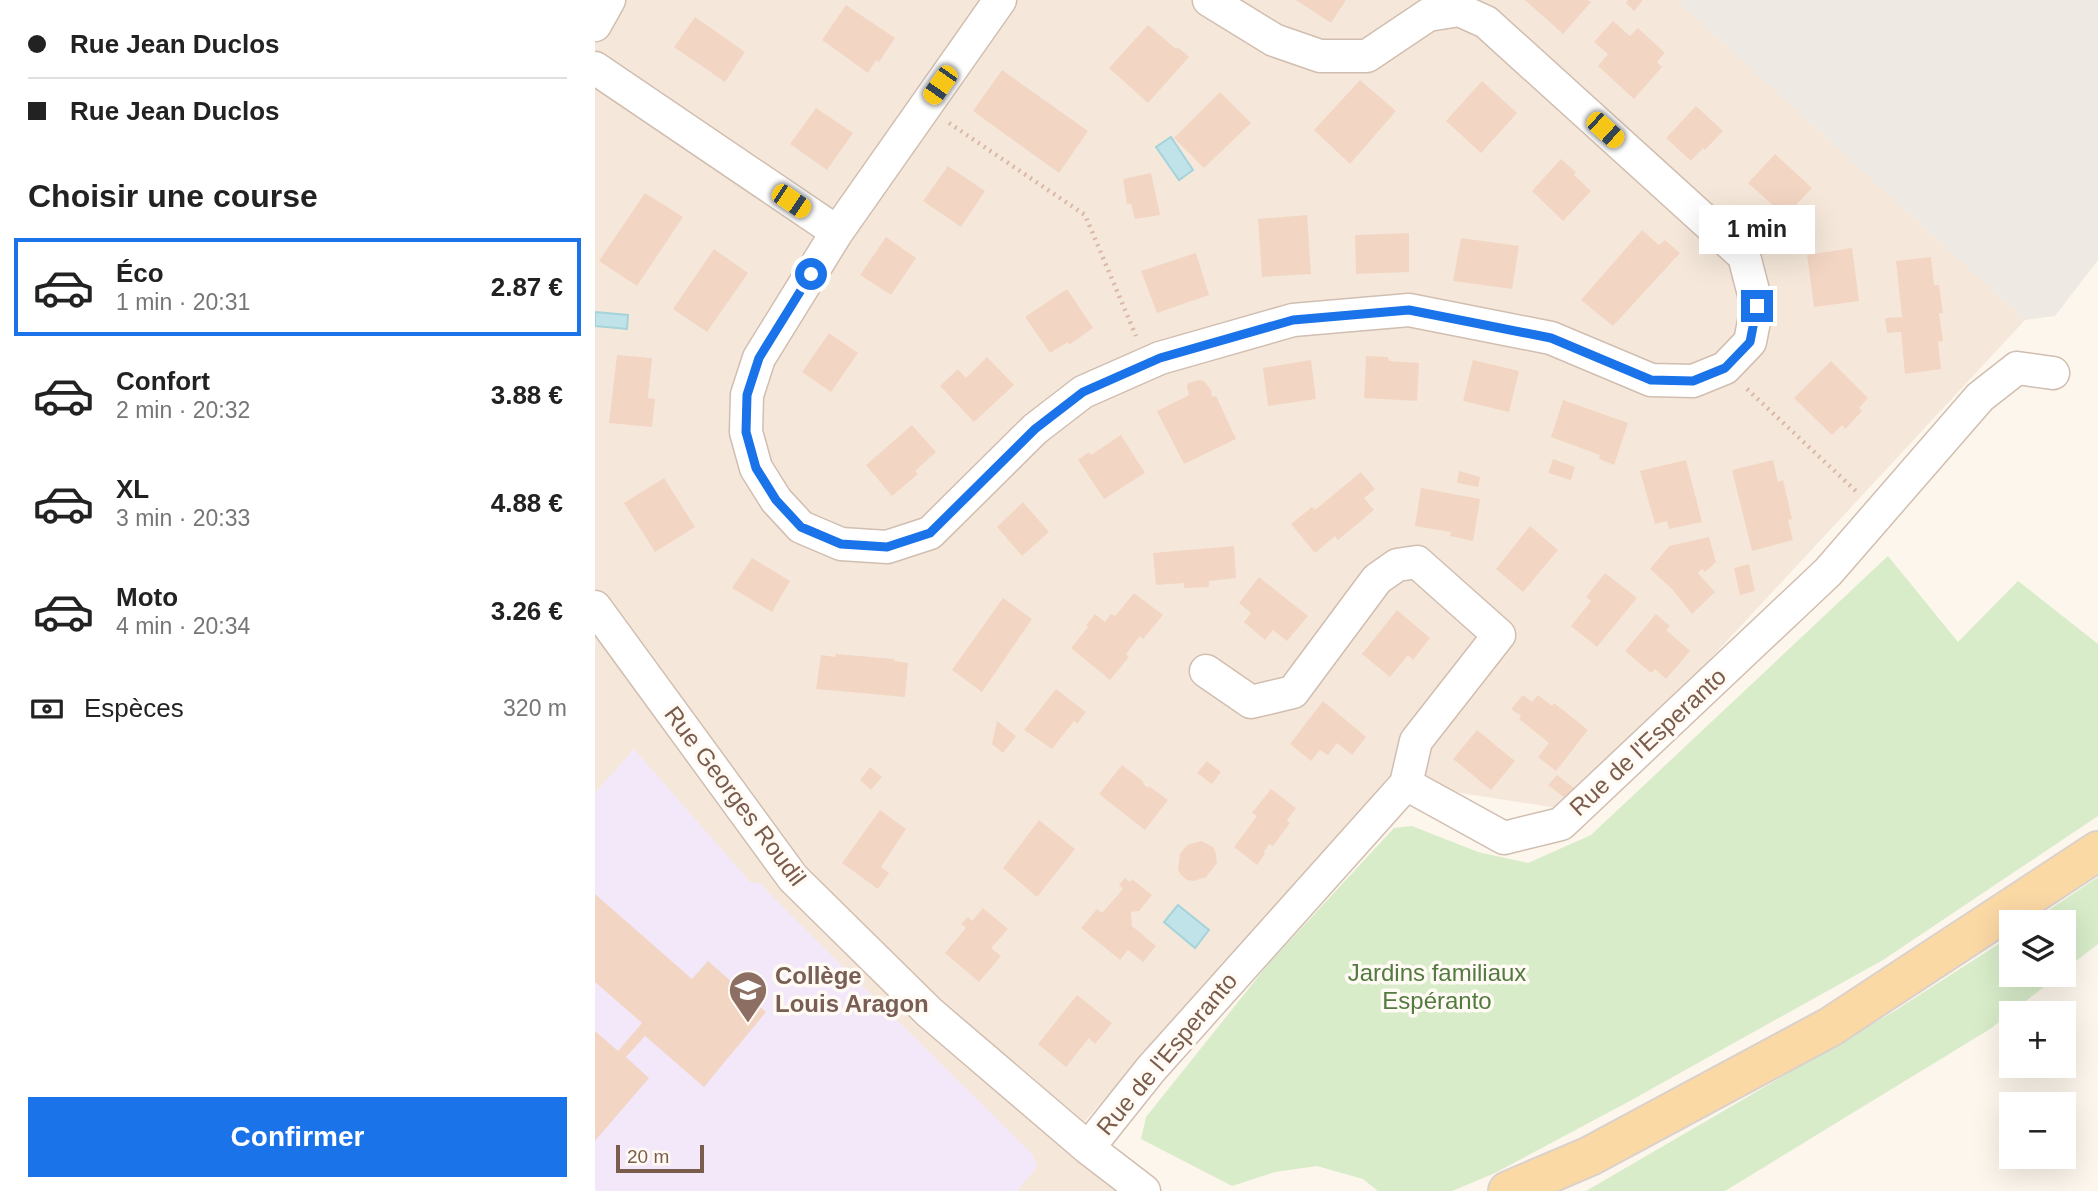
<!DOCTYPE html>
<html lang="fr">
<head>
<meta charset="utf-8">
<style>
  body { margin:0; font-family:Helvetica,sans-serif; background:#f2f2f2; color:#222; height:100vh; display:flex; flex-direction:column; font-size:26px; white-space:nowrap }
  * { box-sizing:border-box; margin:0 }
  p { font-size:23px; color:#767676 }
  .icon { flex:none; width:38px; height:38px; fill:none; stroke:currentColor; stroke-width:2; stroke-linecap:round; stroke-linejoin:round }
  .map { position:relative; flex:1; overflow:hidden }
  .drawer { display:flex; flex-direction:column; background:#fff; width:595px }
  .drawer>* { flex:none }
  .guide { display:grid; align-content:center; height:154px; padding:0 28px; background:#fff }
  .controls { position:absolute; left:1404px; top:910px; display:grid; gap:14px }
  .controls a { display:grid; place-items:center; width:77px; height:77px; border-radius:0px; background:#fff; box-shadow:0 7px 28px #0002; font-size:35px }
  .scale { position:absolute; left:21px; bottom:18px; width:88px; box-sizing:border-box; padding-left:7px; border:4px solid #7a5c4d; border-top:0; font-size:19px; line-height:24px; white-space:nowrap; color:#7a5c4d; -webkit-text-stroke:5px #fffaf3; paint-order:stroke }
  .end { position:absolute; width:32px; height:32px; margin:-16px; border:9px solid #1a73e8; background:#fff; box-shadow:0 0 0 4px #fff }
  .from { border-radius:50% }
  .bubble { position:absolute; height:49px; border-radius:0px; background:#fff; box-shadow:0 7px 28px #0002; font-size:23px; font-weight:700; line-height:49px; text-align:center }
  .car { position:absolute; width:21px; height:42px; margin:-21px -10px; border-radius:9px; box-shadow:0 0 5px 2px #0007; background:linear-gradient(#f5c518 24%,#345 0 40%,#f5c518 0 76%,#345 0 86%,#f5c518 0) }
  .guide b { display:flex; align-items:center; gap:24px; height:66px; font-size:26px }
  .guide b+b { border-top:2px solid #e0e0e0 }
  .guide i { width:18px; height:18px; background:#222 }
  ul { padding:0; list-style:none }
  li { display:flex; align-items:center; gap:21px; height:98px; margin:0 14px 10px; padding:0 14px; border:4px solid transparent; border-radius:0px }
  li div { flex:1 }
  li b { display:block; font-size:26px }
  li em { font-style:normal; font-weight:700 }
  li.selected { border-color:#1a73e8 }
  li>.icon { width:63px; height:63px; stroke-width:1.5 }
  h2 { padding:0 28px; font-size:32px; line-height:84px }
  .pay { display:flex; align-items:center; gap:18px; height:77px; padding:0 28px; font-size:26px }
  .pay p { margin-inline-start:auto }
  .primary-button { display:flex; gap:14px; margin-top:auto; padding:14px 28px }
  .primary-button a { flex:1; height:80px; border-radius:0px; background:#1a73e8; color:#fff; font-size:28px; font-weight:700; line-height:80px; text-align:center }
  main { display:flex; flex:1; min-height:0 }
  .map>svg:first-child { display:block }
</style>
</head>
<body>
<main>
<section class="drawer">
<div class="guide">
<b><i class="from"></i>Rue Jean Duclos</b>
<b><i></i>Rue Jean Duclos</b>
</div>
<h2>Choisir une course</h2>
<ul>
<li class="selected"><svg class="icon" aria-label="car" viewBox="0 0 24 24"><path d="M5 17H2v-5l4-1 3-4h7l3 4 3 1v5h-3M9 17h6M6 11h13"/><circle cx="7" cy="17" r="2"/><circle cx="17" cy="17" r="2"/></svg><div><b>Éco</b><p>1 min · 20:31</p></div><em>2.87 €</em></li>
<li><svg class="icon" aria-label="car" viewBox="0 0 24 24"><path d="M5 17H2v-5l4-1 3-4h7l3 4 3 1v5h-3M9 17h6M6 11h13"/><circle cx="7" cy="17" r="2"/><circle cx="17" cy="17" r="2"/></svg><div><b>Confort</b><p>2 min · 20:32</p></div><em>3.88 €</em></li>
<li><svg class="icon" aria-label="car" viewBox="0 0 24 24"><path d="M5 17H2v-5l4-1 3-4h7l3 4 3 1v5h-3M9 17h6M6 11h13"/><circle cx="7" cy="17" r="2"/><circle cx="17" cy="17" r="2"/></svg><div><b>XL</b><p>3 min · 20:33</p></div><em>4.88 €</em></li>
<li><svg class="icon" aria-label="car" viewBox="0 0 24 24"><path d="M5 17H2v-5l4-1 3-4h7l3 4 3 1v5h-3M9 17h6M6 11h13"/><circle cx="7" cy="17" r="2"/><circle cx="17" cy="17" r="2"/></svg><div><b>Moto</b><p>4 min · 20:34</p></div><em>3.26 €</em></li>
</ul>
<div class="pay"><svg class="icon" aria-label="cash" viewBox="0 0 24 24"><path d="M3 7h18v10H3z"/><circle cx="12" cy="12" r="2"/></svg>Espèces<p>320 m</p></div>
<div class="primary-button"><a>Confirmer</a></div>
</section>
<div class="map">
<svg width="1503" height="1191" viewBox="0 0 1503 1191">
  <rect width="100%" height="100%" fill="#fdf6ec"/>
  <path fill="#f5e8da" d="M0,0H1081L1430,320L975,810L795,782L488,1123L527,1191H0Z"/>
  <path fill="#efe9e4" d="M1081,0H1503V260L1460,316L1430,320Z"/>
  <path fill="#f3e8fa" d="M39,749L155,882L167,884L174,893L438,1155L442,1167L422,1191H0V793Z"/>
  <path fill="#d8ecc9" d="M1293,556L1363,642L1423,581L1503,644V816L1288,960L1033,1102L900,1173L857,1191H783L768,1179L722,1166L680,1172L637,1186L546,1139L551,1117L675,962L799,828L817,826L883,852L933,863L996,835Z
    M1503,877V944L1468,971V922H1436Z
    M1416,936V975H1464L1395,1029L1130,1191H991L1298,1012Z"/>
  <path fill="#bfe3e8" stroke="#a5d3da" stroke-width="2" d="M576,137L598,170L584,180L561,147Z
    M0,312L33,315L32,329L0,326Z
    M583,905L614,930L600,948L569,922Z"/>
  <path fill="#f3d5c3" d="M701,0H751L736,23Z
    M930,0H993L996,2L968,34Z
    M1033,0H1048L1039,11L1031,3Z
    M251,5L300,38L284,62L281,60L273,73L227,40Z
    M100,17L150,52L130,82L79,47Z
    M1018,21L1035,36L1043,28L1070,53L1062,62L1067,67L1039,99L1003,66L1013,54L999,42Z
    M553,25L581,49L583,47L594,57L553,103L514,68Z
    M407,70L493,131L464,173L378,111Z
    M765,80L801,111L755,164L719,130Z
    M887,81L922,113L886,153L851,121Z
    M625,92L656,123L609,168L579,138Z
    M1101,106L1128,131L1110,150L1108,148L1096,161L1071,138Z
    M221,108L258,133L232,170L195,144Z
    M1180,154L1217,188L1190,216L1153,183Z
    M966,159L981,172L979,175L996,191L968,221L937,191Z
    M353,166L390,191L366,227L328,201Z
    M556,173L565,215L540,219L536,204H532L528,179Z
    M50,193L88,217L42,286L4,261Z
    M712,215L716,274L667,277L663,219Z
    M1047,230L1064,245L1070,240L1085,253L1018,326L986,300Z
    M814,233V272L761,274L760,235Z
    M291,237L321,258L296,295L265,275Z
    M866,238L924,246L917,289L858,281Z
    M1257,248L1264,301L1219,307L1212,255Z
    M119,249L153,273L112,332L78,309Z
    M601,253L614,295L562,313L546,271Z
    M1336,257L1339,285H1344L1348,313H1344L1348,341L1343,342L1346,369L1310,374L1306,332L1292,333L1290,318L1307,317L1301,261Z
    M472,289L498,328L474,345L473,342L455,353L430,317Z
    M234,333L263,353L236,392L207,372Z
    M22,355L57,358L53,398L60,399L57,427L14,423Z
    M771,356L793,357L794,361L824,363L822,401L769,398Z
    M392,357L419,385L379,422L345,386L363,369L371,378Z
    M716,360L721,399L673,406L668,368Z
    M878,360L924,371L914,412L868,401Z
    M1236,361L1273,398L1264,408L1267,411L1250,429L1247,425L1237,435L1199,398Z
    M604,380L609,381L616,390L617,397L621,396L641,439L589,464L562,411L594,395L592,387L593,383Z
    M968,400L1033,423L1019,465L1004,459L1005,455L956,437Z
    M317,425L341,452L320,471L323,474L297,496L271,465Z
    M526,435L550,473L509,499L483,460L494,452L496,455Z
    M958,459L980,467L976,480L953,473Z
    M1091,460L1107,522L1074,529L1072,521L1060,524L1045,471Z
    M1178,460L1183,482L1188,480L1197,519L1193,520L1198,540L1157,551L1137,470Z
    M864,471L885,477L883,487L862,483Z
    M766,472L780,489L769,498L779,510L743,540L740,536L720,553L696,524L717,507L720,510Z
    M69,478L100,527L60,552L29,503Z
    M826,488L885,499L878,541L855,536L856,532L820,526Z
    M428,502L454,532L427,556L402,527Z
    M935,526L963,550L928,592L901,569Z
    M1114,537L1121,562L1110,572L1107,569L1103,573L1120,592L1097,614L1077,589L1055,569L1074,546Z
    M639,546L641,578L614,581V587L589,588V583L561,585L558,553Z
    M157,558L195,581L177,612L137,588Z
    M1154,564L1160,591L1145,595L1139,568Z
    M1010,573L1042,598L1002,647L976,626L996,601L991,597Z
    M664,577L713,616L692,641L678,630L670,640L649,622L656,613L644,603Z
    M539,593L568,615L548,639L545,636L531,654L534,657L515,680L476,648L493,627L491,625L500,614L510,622L516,614L520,616Z
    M408,598L437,619L387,692L357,670Z
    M802,610L835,638L818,660L813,655L795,677L767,654Z
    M1061,614L1075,626L1071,630L1095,651L1071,679L1060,669L1056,673L1030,651Z
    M241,654L299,659V661L313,663L310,697L221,689L226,655L240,657Z
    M461,689L491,712L482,724L479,721L457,749L429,730Z
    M928,695L937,702L943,695L957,706L959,703L993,730L961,771L943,757L954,743L924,719L926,716L916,709Z
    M728,701L771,737L757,755L742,743L733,755L725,750L716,761L695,744Z
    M402,721L421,736L408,753L397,744Z
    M882,730L920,761L896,790L858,759Z
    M612,761L626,772L617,784L602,773Z
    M527,765L549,782L548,784L553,788L554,786L573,800L550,830L504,794Z
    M275,767L287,777L276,790L265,780Z
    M962,775L979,788L970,798L953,785Z
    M676,789L701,808L692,820L695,823L678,846L674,844L669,852L670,854L662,865L639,847L662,816L657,813Z
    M285,810L311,829L286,867L294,873L283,889L247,863Z
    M444,820L480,849L442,897L408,868Z
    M606,841L618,847L621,854L622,863L611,877L599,881L592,880L586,875L583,870L585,854L592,845Z
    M530,878L535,882L537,879L557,895L544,911L536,912L537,926L561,946L548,962L533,950L525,960L486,928L502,909L507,913L528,889L524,885Z
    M0,894L97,979L113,961L171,1012L109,1087L50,1036L31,1057L54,1078L0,1141V1031L23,1051L47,1023L0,982Z
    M388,908L413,929L396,948L406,956L384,982L350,953L371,928L366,924L373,917L377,921Z
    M482,995L517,1023L500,1044L494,1038L471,1067L443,1044Z"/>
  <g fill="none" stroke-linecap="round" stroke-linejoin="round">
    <g stroke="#d1beb0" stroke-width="35">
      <path id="minor" d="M405,0L242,232L164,358L152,395L151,432L161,468L181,500L206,527L246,544L292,547L335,533L440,429L488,392L565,358L698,320L814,310L956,338L1056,380L1098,381L1130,368L1155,342L1162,306L1149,256L891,22L864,10L833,15L772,56H725L679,40L614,0
        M0,25L14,0
        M0,68L242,232
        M0,607L198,878L334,1012L493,1148L549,1191
        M611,671L656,702L698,692L782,579L802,565L822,562L904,635L821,741L811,784
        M493,1148L556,1069L811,784L909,838L966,824L1233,572L1385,397L1422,368L1458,373"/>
    </g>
    <g stroke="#dad1cd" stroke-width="42">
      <path id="major" d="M913,1191L995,1156L1235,1027L1503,851"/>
    </g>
    <path stroke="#d9b8a5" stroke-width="4.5" stroke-dasharray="2 5" stroke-linecap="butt" d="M354,123L490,215L541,336
      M1152,389L1263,493"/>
    <use href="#minor" stroke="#fff" stroke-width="32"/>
    <use href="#major" stroke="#fbd9a5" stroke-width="38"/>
  </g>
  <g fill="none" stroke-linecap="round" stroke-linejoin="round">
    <path stroke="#1a73e8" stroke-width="9" d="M216,274L164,358L152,395L151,432L161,468L181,500L206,527L246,544L292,547L335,533L440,429L488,392L565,358L698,320L814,310L956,338L1056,380L1098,381L1130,368L1155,342L1162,306"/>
  </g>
  <defs>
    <g id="school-pin" transform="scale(2.0125)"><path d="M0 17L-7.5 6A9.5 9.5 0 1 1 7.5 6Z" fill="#8d6e63" stroke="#fffaf3"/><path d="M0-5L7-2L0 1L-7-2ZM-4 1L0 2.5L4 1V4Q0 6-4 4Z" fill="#fff"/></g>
  </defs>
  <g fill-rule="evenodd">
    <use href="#school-pin" x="153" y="990"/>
  </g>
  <g text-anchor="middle" stroke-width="7" stroke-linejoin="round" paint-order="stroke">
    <g font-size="24" fill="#7a5c4d" stroke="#fffaf3">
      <text transform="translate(1053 742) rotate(-43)" y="8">Rue de l'Esperanto</text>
      <text transform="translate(140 796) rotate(53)" y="8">Rue Georges Roudil</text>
      <text transform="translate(572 1054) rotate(-50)" y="8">Rue de l'Esperanto</text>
    </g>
    <g font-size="24" fill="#537a41" stroke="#fffaf3">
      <text x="842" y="981">Jardins familiaux<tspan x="842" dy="28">Espéranto</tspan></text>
    </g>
    <g font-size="24" font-weight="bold" fill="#785e54" stroke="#fffaf3" text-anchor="start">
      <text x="180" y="984">Collège<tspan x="180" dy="28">Louis Aragon</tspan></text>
    </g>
  </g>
</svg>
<div class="controls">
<a><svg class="icon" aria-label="layers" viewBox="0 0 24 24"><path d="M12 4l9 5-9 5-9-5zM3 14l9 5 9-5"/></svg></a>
<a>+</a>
<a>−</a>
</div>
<div class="scale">20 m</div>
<i class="end from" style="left:216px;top:274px"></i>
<i class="end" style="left:1162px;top:306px"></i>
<div class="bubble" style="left:1104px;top:205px;width:116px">1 min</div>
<i class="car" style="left:345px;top:85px;rotate:215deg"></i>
<i class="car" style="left:1010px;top:130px;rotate:132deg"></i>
<i class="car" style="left:196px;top:201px;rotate:124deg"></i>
</div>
</main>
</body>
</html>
